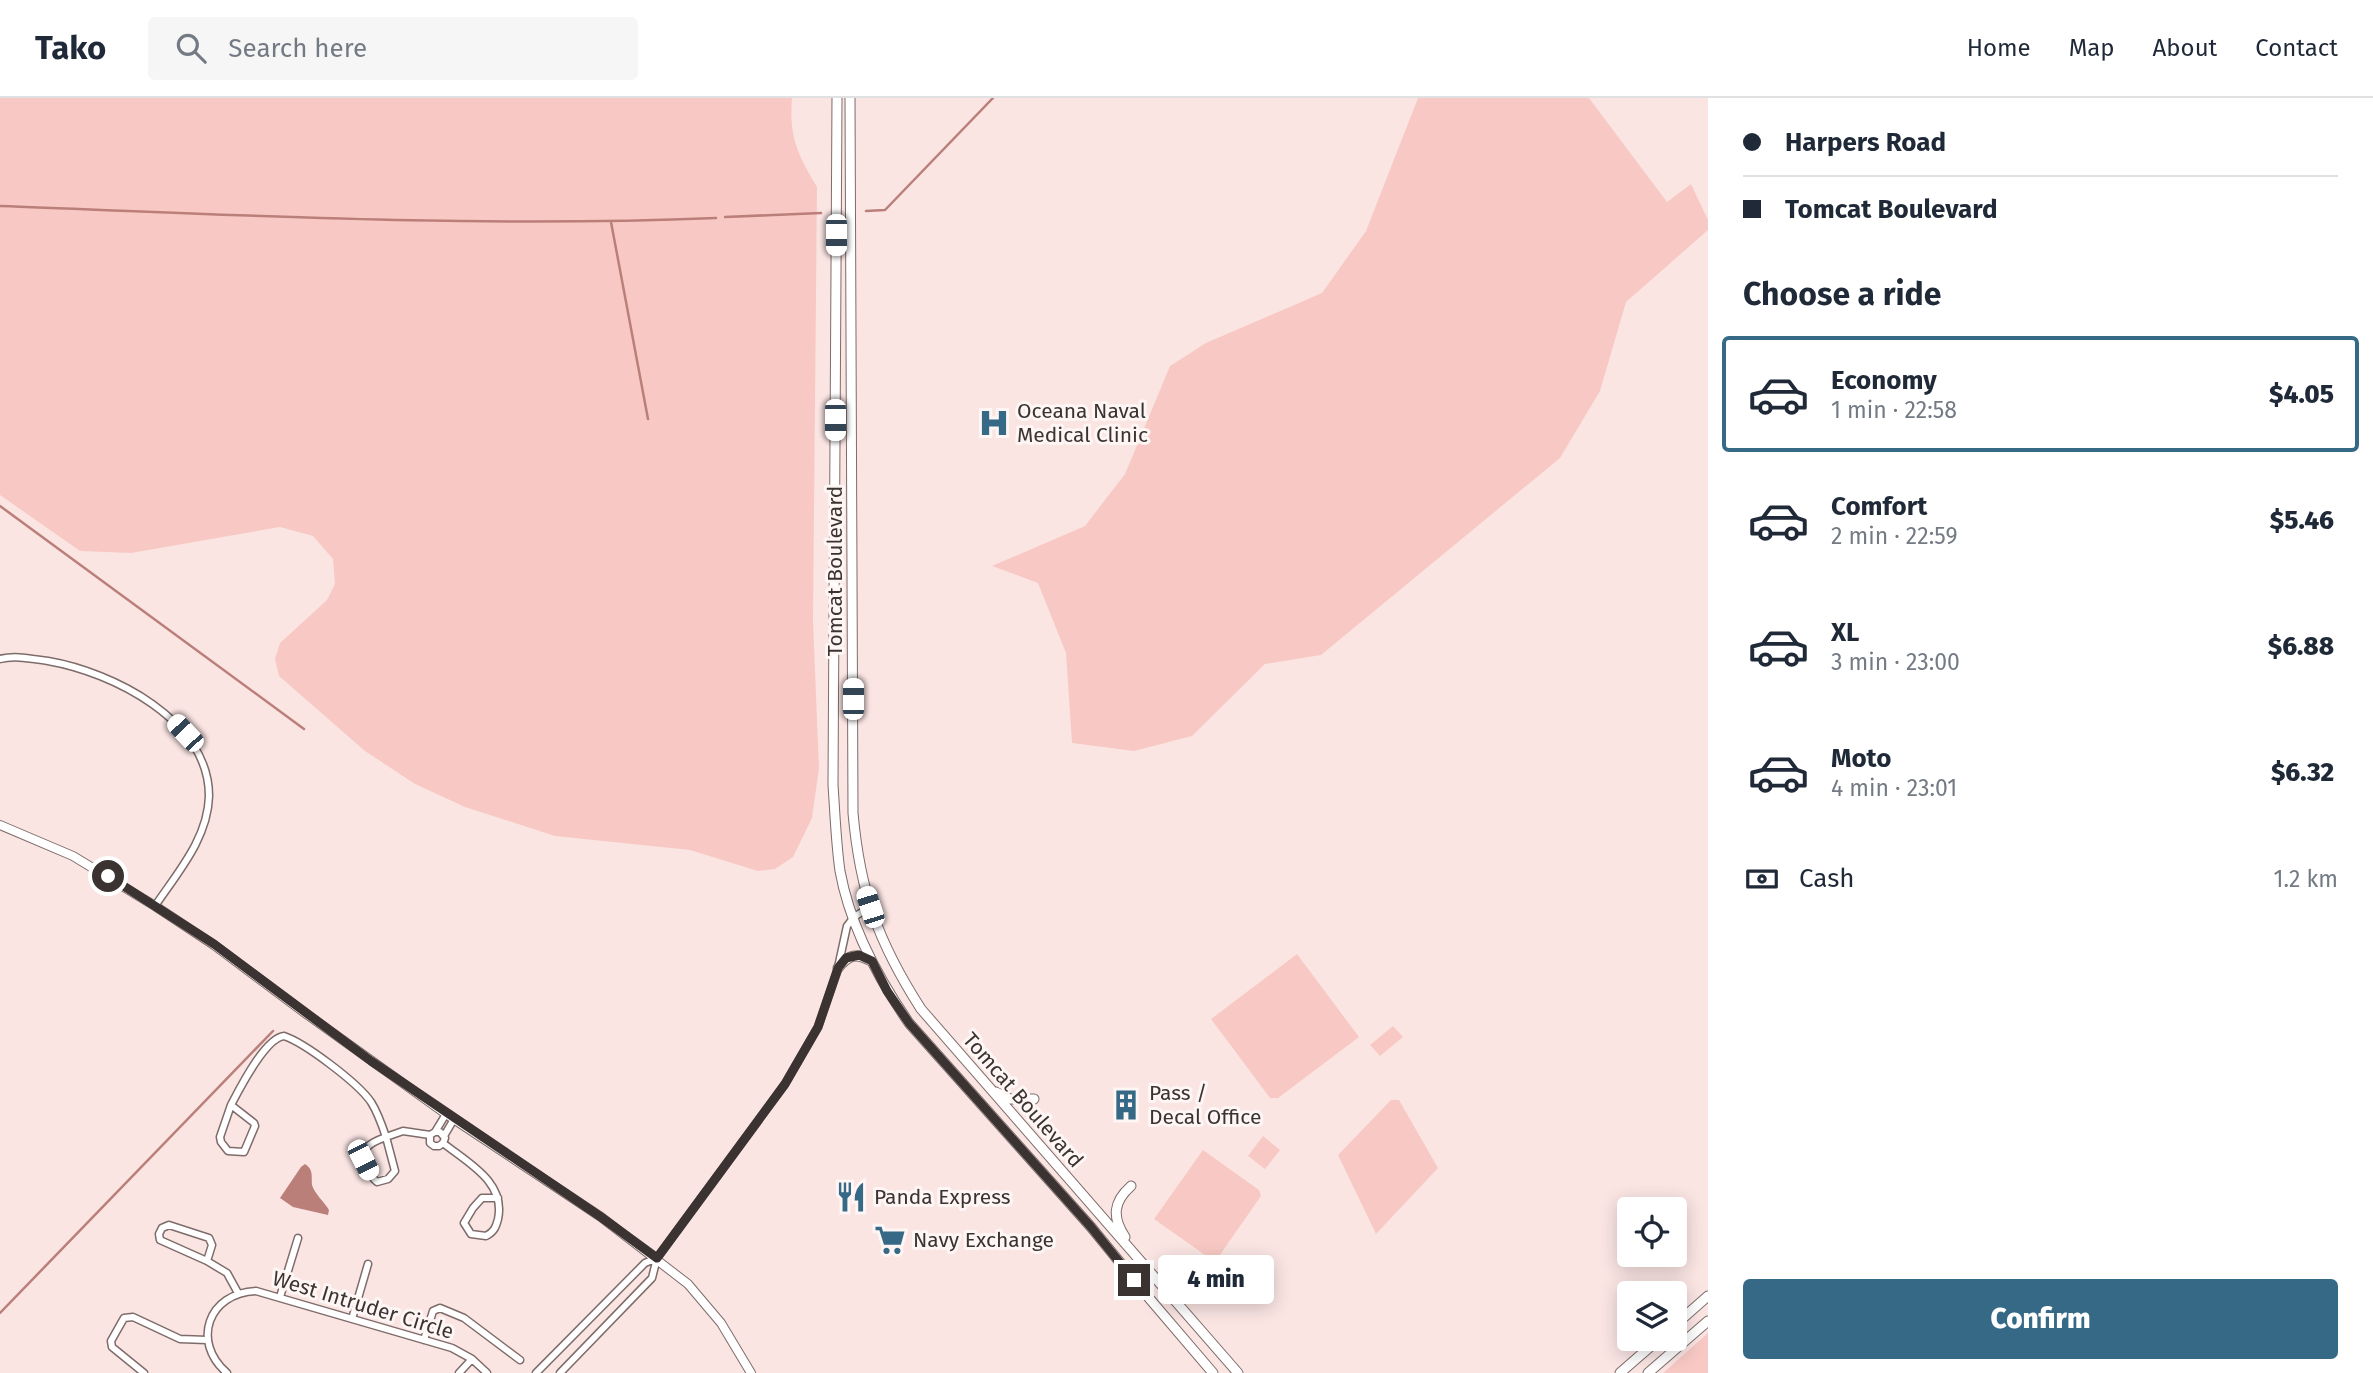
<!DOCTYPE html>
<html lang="en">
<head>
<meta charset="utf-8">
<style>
  body { margin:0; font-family:"Fira Sans",sans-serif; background:#f6f6f7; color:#1f2937; height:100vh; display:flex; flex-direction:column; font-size:26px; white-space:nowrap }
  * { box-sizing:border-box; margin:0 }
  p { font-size:23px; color:#747a83 }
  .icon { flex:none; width:38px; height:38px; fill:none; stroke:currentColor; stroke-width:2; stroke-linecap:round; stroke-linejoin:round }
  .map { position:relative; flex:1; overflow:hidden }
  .sheet { display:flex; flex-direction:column; background:#fff; width:665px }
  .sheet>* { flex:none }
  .banner { display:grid; align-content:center; height:154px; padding:0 35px; background:#fff }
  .fabs { position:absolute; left:1617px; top:1099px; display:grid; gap:14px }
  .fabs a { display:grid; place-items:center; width:70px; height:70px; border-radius:7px; background:#fff; box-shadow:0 4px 18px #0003; font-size:35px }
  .end { position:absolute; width:32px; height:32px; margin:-16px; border:9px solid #3b3332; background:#fff; box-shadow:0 0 0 4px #fff }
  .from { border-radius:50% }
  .bubble { position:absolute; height:49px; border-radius:7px; background:#fff; box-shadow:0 4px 18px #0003; font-size:23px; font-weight:800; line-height:49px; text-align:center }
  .car { position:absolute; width:21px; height:42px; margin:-21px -10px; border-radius:9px; box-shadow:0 0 5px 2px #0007; background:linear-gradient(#fff 24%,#345 0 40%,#fff 0 76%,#345 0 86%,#fff 0) }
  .banner b { display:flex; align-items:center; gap:24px; height:66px; font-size:26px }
  .banner b+b { border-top:2px solid #e0e1e3 }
  .banner i { width:18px; height:18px; background:#1f2937 }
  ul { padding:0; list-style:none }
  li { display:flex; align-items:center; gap:21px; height:116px; margin:0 14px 10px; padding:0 21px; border:4px solid transparent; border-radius:7px }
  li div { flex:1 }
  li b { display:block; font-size:26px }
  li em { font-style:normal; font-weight:800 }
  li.current { border-color:#356986 }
  li>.icon { width:63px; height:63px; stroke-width:1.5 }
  h2 { padding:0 35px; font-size:32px; line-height:84px }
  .pay { display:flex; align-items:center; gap:18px; height:77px; padding:0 35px; font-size:26px }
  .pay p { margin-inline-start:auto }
  .cta { display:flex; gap:14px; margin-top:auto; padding:14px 35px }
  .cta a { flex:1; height:80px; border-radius:7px; background:#356986; color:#fff; font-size:28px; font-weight:800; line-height:80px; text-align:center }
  header { display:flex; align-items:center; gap:42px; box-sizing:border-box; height:98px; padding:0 35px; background:#fff; border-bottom:2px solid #e0e1e3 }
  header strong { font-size:33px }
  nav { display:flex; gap:38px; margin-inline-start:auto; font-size:24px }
  .search { width:490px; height:63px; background:#f6f6f7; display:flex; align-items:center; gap:18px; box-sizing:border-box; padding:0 24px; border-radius:7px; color:#747a83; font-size:26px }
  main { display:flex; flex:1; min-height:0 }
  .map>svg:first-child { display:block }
</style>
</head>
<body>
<header>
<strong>Tako</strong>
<div class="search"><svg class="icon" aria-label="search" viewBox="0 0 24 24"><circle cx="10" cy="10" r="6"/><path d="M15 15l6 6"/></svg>Search here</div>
<nav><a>Home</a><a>Map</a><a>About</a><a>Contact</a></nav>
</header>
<main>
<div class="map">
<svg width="1708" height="1275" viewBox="0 0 1708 1275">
  <rect width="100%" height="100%" fill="#fae5e3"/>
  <path fill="#f8c9c4" d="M0,0H792C789,41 798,56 817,89L813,523L819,670L812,720L793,759L775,771L758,773L690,752L555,738L465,709L415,686L365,653L279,578L275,561L280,545L327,502L335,486L333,461L313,438L280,429L131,455L80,453L0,397Z
    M1418,0H1589L1667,104L1691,86L1708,122V132L1626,204L1600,293L1560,360L1321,557L1265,566L1192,638L1134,653L1072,645L1066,555L1038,485L992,468L1085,428L1125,376L1170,268L1206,245L1322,195L1366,133Z
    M1297,856L1359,939L1278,1000H1270L1211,921Z
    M1393,928L1403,939L1380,958L1370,947Z
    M1391,1002H1399L1438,1070L1376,1136L1338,1057Z
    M1263,1038L1280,1052L1265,1071L1248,1058Z
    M1203,1052L1259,1092L1261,1098L1215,1164L1154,1121Z
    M1708,1235V1275H1663Z"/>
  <path fill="#bb7f7a" d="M305,1066C314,1072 311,1078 312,1087C314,1095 325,1105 329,1112L328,1117L293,1109L280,1100L301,1069Z"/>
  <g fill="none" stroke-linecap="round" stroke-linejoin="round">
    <path stroke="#bb7f7a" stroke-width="2.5" d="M0,108C239,117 477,130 716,120
      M866,113L885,112L993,0
      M725,119L821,115
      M611,124L648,321
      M0,408L304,631
      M0,1215L273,933"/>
    <g stroke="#7e6c6a" stroke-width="9">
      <path id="minor" d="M0,561C16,557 32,561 48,563C112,574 209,622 209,698C208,740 178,774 155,808
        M231,1007C240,990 265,940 284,938C305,945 358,985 371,1004C378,1015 382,1027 386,1039L403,1033L430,1037
        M231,1007L254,1025L255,1028L244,1054L228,1053L221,1044L220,1039Z
        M435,1034L446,1016
        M430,1037L435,1034H440L445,1040L443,1045
        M430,1037V1045L434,1048H439L443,1045
        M444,1038L454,1021
        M386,1039L395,1073L388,1081L377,1084C372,1080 370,1076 367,1070C357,1052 369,1045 386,1039Z
        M443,1045C468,1065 506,1084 498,1121C496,1129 494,1134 486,1138L471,1136L464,1125L473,1110L482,1100H498
        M169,1127L209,1140L212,1147L207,1163L160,1142L159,1136L162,1130Z
        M207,1163L227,1175L238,1195
        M280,1199L298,1140
        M352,1221L368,1166
        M424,1242L433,1213L440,1210L464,1220L520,1262
        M144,1275L112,1249L111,1243L124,1220L133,1219L180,1241L207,1242
        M227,1275C191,1244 208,1195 256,1193L452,1250L472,1261L487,1275
        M459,1275L472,1261
        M536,1275L645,1165L657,1160
        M560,1275L652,1180L657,1160L785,986L818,929L837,874L847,828L854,819L870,809"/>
    </g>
    <g stroke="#7e6c6a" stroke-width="10">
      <path id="tertiary" d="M0,727L73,758L155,808L214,847L305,915L446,1016L601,1119L688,1186L721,1225L751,1275"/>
    </g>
    <g stroke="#7e6c6a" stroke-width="11">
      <path id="secondary" d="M837,0L833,687C835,715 836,745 840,773C850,828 878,880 909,925L1091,1129L1149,1200L1213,1275
        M850,0L853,715C860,794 878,844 921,911L1238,1275
        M838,870C849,856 856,855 871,863
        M996,994L1010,1001H1034
        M1125,1139C1112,1119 1113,1104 1131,1088
        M1675,1227L1708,1198
        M1620,1275L1659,1241
        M1648,1275L1708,1223"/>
    </g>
    <use href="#minor" stroke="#fff" stroke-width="6"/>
    <use href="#tertiary" stroke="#fff" stroke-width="8"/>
    <use href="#secondary" stroke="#fff" stroke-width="9"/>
  </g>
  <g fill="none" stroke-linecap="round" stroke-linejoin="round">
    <path stroke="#3b3332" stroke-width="9" d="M108,778L214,846L371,963L601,1119L657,1160L785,986L818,929L838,870L846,860L859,857L872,863L887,893L909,925L1091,1129L1134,1182"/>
  </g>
  <defs>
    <g id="hospital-bare" transform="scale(2.415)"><path d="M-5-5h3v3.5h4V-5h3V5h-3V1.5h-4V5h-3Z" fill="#356986" stroke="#fef6f5" stroke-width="2.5" paint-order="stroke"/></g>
    <g id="building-bare" transform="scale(2.415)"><path d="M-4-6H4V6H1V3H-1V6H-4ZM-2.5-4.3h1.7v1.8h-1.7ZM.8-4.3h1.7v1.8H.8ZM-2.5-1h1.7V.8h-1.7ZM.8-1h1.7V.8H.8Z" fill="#356986" stroke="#fef6f5" stroke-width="2.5" paint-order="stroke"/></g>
    <g id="restaurant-bare" transform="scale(2.415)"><path d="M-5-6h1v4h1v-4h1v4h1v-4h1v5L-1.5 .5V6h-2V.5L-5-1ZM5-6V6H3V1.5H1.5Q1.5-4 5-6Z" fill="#356986" stroke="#fef6f5" stroke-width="2.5" paint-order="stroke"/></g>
    <g id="supermarket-bare" transform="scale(2.415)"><path d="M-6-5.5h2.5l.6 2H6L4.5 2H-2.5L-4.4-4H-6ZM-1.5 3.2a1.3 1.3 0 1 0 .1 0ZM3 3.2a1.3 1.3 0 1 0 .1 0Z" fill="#356986" stroke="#fef6f5" stroke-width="2.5" paint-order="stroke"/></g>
  </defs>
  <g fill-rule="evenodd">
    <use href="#hospital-bare" x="994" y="325"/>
    <use href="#building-bare" x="1126" y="1007"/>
    <use href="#restaurant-bare" x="851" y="1099"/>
    <use href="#supermarket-bare" x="890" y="1142"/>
  </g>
  <g text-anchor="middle" stroke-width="6" stroke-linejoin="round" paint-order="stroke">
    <g font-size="21" fill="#3b3332" stroke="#fef6f5" text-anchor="start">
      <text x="1017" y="320">Oceana Naval<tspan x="1017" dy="24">Medical Clinic</tspan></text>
      <text x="1149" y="1002">Pass /<tspan x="1149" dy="24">Decal Office</tspan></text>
      <text x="874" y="1106">Panda Express</text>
      <text x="913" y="1149">Navy Exchange</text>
    </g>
    <g font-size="21" fill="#3b3332" stroke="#fef6f5">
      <text transform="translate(835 473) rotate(-90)" y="7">Tomcat Boulevard</text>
      <text transform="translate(1023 1002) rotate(49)" y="7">Tomcat Boulevard</text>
      <text transform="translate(363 1207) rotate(17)" y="7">West Intruder Circle</text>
    </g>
  </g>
</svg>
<div class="fabs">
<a><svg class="icon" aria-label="locate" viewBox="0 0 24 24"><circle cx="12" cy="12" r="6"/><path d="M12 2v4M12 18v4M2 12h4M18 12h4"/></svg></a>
<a><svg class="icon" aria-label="layers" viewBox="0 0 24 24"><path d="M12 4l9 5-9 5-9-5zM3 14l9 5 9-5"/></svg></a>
</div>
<i class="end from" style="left:108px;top:778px"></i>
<i class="end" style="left:1134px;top:1182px"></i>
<div class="bubble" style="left:1158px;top:1157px;width:116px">4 min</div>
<i class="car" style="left:836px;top:137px;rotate:180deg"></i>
<i class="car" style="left:835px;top:322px;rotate:180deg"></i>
<i class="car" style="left:853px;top:601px;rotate:0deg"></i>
<i class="car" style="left:185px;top:635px;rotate:317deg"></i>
<i class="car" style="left:870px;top:809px;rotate:342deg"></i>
<i class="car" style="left:363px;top:1062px;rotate:153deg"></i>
</div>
<section class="sheet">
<div class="banner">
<b><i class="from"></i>Harpers Road</b>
<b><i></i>Tomcat Boulevard</b>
</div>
<h2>Choose a ride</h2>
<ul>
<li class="current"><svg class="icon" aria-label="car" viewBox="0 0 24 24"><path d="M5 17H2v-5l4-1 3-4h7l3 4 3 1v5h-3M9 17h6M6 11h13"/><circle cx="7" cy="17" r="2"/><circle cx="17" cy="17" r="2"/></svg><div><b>Economy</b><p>1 min · 22:58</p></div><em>$4.05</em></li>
<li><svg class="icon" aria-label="car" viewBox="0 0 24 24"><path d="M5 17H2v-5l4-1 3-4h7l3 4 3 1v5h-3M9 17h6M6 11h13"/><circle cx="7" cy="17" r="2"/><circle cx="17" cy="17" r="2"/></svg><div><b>Comfort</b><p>2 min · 22:59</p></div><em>$5.46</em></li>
<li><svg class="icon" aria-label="car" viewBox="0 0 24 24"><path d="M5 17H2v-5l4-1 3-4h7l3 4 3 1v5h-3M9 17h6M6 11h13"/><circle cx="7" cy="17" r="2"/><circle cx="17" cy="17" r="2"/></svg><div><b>XL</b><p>3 min · 23:00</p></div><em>$6.88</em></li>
<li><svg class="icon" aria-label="car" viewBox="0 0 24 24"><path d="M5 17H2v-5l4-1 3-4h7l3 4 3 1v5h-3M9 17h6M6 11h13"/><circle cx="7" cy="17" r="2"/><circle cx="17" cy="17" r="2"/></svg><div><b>Moto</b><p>4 min · 23:01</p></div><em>$6.32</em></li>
</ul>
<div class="pay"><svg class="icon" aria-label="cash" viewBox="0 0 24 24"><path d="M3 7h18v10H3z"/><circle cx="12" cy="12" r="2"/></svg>Cash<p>1.2 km</p></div>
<div class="cta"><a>Confirm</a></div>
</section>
</main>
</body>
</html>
